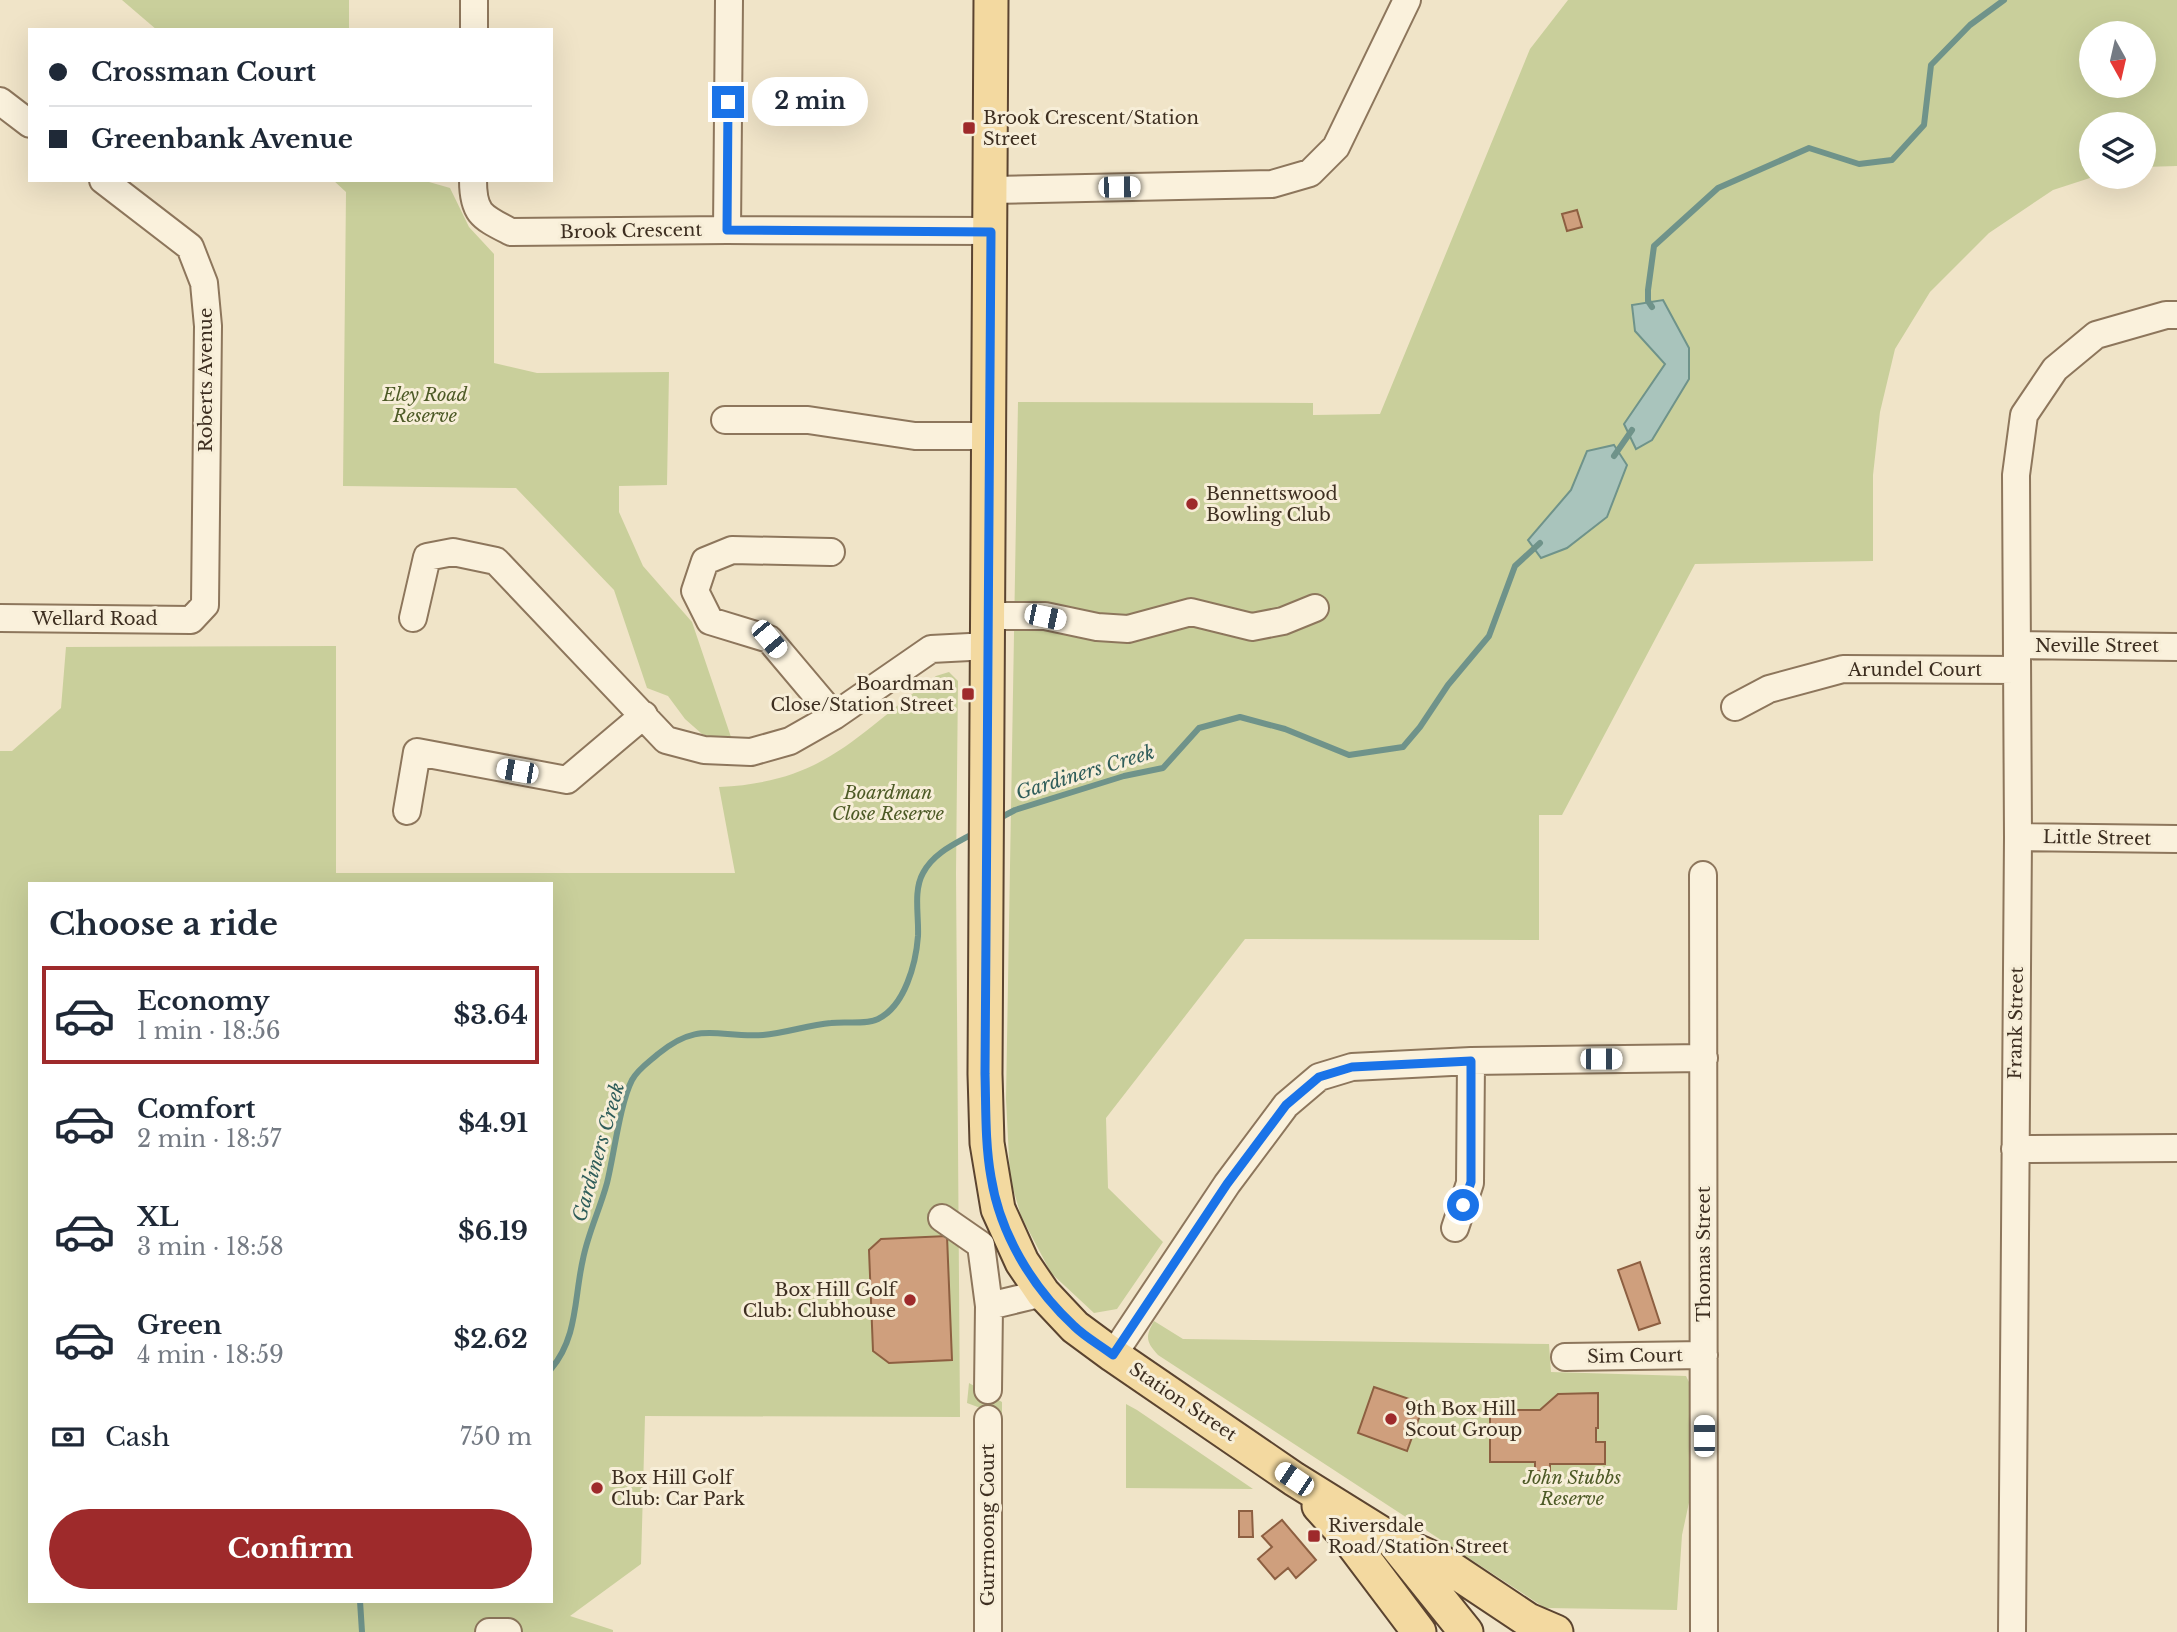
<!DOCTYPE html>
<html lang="en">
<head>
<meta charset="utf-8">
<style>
  body { margin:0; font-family:"Libre Baskerville",serif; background:#f2f2f3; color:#1f2937; height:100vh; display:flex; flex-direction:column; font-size:26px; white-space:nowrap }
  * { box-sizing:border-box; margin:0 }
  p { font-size:23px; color:#747a83 }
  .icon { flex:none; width:38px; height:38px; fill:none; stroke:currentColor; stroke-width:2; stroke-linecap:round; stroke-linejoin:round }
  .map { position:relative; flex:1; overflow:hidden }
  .sheet { position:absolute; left:28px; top:882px; width:525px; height:721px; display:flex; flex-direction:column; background:#fff; border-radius:0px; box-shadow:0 7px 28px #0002 }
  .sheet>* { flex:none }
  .hud { position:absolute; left:28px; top:28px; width:525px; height:154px; border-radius:0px; box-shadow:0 7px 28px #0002; display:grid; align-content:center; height:154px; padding:0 21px; background:#fff }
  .needle { width:46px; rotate:172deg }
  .buttons { position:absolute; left:2079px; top:21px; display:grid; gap:14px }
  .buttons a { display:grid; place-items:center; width:77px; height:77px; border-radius:50%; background:#fff; box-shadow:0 7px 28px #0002; font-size:35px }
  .end { position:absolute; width:32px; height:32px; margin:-16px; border:9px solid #1a73e8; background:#fff; box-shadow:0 0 0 4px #fff }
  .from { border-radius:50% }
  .bubble { position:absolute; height:49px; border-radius:24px; background:#fff; box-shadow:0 7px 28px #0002; font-size:23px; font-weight:700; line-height:49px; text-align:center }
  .car { position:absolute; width:21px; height:42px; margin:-21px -10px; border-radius:9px; box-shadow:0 0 5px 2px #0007; background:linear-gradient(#fff 24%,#345 0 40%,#fff 0 76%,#345 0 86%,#fff 0) }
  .hud b { display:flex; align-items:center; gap:24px; height:66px; font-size:26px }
  .hud b+b { border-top:2px solid #e0e1e3 }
  .hud i { width:18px; height:18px; background:#1f2937 }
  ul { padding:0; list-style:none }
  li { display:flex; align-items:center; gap:21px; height:98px; margin:0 14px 10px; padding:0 7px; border:4px solid transparent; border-radius:0px }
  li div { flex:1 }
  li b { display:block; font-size:26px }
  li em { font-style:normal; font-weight:700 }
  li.active { border-color:#9e2a2b }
  li>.icon { width:63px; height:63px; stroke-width:1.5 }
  h2 { padding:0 21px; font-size:32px; line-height:84px }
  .pay { display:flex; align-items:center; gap:18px; height:77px; padding:0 21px; font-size:26px }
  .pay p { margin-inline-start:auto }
  .cta { display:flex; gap:14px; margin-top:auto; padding:14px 21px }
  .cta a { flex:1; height:80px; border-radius:42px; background:#9e2a2b; color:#fff; font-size:28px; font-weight:700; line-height:80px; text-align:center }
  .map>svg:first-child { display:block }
</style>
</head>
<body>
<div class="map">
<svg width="2177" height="1632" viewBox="0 0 2177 1632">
  <rect width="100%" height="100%" fill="#f0e4c8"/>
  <path fill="#c9cf9b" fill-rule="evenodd" d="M122,0H349V30H157Z
    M1568,0H2177V166L2144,167V124H2091L2093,177L2053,190L1989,233L1930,292L1895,349L1880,412L1873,475V561L1695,564L1562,815H1539V940L1245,939L1106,1118L1108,1188L1163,1242L1117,1309L1094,1313L1051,1273L1021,1216L1010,1178L1006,1099L1018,402L1313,403V415L1380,414L1530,49ZM2091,33H2144V86H2091Z
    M333,180H422L450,188L469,227L494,254V363L537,373L669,372L667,485L619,486V512L643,566L692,622L732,740L718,739L702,734L685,719L668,696L647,688L614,590L516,488L343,486L346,192Z
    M336,646V873H735L719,787C827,782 856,734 936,676L949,672L958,681L956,873L960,1417L645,1416L641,1564L570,1616L613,1630V1632H0V751H12L61,708L66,647ZM30,884H551V1601H30Z
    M1154,1321L1183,1339L1549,1344L1551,1372L1686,1376L1692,1388L1693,1484L1682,1535L1677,1610L1545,1608L1158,1355C1146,1342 1145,1337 1154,1321Z
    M969,1383L1002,1402V1416L967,1403Z
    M1126,1404L1137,1410L1253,1489L1126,1488Z"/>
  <path fill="#a9c4bc" stroke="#6f938a" stroke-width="2" d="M1663,300L1689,348V379L1652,440L1636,449L1624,424L1665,364L1635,331L1632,305Z
    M1614,445L1627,465L1607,517L1567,548L1541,558L1528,540L1571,490L1587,451Z"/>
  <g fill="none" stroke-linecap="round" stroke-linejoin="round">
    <path stroke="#6f938a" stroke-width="6" d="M1652,307L1648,301V290L1654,246L1718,188L1809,148L1859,164L1892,160L1924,125L1931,65L1970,25L2004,0
      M1614,456L1632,430
      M998,819L1015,810L1124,776L1163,768L1199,728L1240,717L1285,729L1349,755L1403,747L1420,727L1448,685L1489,636L1515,566L1540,543
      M551,1369C578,1337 574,1298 583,1259C588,1233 600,1209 607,1183C614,1155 620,1103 632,1080C638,1069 649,1062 658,1054C699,1020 717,1038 763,1035C786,1033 808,1025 831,1023C846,1021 865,1025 878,1019C905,1006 916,963 918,936C919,916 913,891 923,873C934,852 957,843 976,832
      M360,1601L362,1632"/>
  </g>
  <path fill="#cf9f7d" stroke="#8d5f41" stroke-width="2" d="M1577,210L1582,227L1567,231L1562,214Z
    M947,1236L952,1360L889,1363L873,1351L869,1250L881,1239Z
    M1640,1262L1660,1323L1639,1330L1618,1270Z
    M1374,1387L1424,1404L1407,1451L1358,1433Z
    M1598,1393V1428H1596V1442H1605V1464H1550V1471H1535V1462H1490V1410H1540L1558,1394Z
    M1239,1511H1252L1253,1537H1239Z
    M1282,1520L1316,1560L1296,1578L1288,1568L1275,1579L1258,1559L1272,1547L1262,1536Z"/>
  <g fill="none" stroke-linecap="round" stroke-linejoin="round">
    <g stroke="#8d765c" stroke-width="30">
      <path id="minor" d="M474,30V0
        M0,101L30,124
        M473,180C473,214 482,217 511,232L727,230L991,231
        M991,190L1272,184L1310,173L1336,147L1407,0
        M727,230L729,0
        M725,420H808L915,436H990
        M831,552L732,550L705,561L695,591L710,621L769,639L834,716
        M989,616H1045L1097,627L1128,629L1191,612L1252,627L1283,621L1315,608
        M0,618L191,620L205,605L208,326L204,283L190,247L103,180
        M413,618L427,557L453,552L496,561L666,740L704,750L751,752L790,741L834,716L931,649L989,646
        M2017,645L2177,647
        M1735,707L1769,689L1843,669L2017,670
        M407,811L417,752L567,780L644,715
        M2018,837L2177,839
        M1703,875L1704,1632
        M2015,1149L2177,1148
        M942,1218L981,1245
        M1455,1228L1470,1183L1471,1061
        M981,1245L989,1306L988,1390
        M989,1306L1043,1293
        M1113,1355L1227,1184L1286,1105L1319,1077L1352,1067L1471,1061L1704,1058
        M1565,1357L1704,1355
        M489,1632H508
        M988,1632V1419
        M2012,1632L2018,837L2016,475L2024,415L2055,369L2096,335L2166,315H2177"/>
    </g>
    <g stroke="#5b4430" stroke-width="37">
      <path id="major" d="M991,0L985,1074L987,1143L998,1209L1022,1262L1043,1293L1075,1327L1113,1355L1294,1479L1392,1540L1466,1632
        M1319,1506L1349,1539L1419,1632
        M1401,1544L1441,1562L1528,1620L1556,1632"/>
    </g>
    <use href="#minor" stroke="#faf1dc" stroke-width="26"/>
    <use href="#major" stroke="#f3d9a0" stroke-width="33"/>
  </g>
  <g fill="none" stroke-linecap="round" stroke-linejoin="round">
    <path stroke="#1a73e8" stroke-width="9" d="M728,102L727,230L991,232L985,1074C986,1109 985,1143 991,1177C1000,1234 1032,1287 1074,1326C1085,1337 1100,1345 1113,1355L1227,1184L1286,1105L1319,1077L1352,1067L1471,1061V1182L1463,1205"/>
  </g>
  <g fill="#9e2a2b" stroke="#f7eed8" stroke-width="2.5">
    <rect x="962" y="121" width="14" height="14" rx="3.5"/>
    <circle cx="1192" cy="504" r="7"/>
    <rect x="961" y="687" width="14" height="14" rx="3.5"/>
    <circle cx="910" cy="1300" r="7"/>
    <circle cx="1391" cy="1419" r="7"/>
    <circle cx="597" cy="1488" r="7"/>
    <rect x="1307" y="1529" width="14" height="14" rx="3.5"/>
  </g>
  <g text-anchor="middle" stroke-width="6" stroke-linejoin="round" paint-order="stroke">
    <g font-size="18" fill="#3d2e20" stroke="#f7eed8" text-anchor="start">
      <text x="983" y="124">Brook Crescent/Station<tspan x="983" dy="21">Street</tspan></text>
      <text x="1206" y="500">Bennettswood<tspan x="1206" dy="21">Bowling Club</tspan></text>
      <text x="954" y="690" text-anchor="end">Boardman<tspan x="954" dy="21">Close/Station Street</tspan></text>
      <text x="896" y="1296" text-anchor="end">Box Hill Golf<tspan x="896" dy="21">Club: Clubhouse</tspan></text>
      <text x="1405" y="1415">9th Box Hill<tspan x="1405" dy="21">Scout Group</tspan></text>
      <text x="611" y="1484">Box Hill Golf<tspan x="611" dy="21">Club: Car Park</tspan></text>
      <text x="1328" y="1532">Riversdale<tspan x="1328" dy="21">Road/Station Street</tspan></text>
    </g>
    <g font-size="18" fill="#3d2e20" stroke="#f7eed8">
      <text transform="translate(631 231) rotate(-1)" y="6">Brook Crescent</text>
      <text transform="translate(206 380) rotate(-90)" y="6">Roberts Avenue</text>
      <text x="95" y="625">Wellard Road</text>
      <text x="2097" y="652">Neville Street</text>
      <text x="1915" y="676">Arundel Court</text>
      <text transform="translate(2097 838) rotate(1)" y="6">Little Street</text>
      <text transform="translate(2016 1023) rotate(-89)" y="6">Frank Street</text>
      <text transform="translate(1704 1254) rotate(-90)" y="6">Thomas Street</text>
      <text transform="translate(1635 1356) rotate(-1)" y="6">Sim Court</text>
      <text transform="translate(1183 1402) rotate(34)" y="6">Station Street</text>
      <text transform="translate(988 1525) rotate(-90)" y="6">Gurrnoong Court</text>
    </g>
    <g font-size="18" font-style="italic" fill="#4d5a26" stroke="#f7eed8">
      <text x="425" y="401">Eley Road<tspan x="425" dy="21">Reserve</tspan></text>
      <text x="888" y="799">Boardman<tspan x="888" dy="21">Close Reserve</tspan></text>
      <text x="1572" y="1484">John Stubbs<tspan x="1572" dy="21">Reserve</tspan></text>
    </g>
    <g font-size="19" font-style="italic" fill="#2f5d5a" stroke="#f7eed8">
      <text transform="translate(1085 772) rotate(-17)" y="7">Gardiners Creek</text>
      <text transform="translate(598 1152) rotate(-74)" y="7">Gardiners Creek</text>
    </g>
  </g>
</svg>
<div class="buttons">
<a><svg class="needle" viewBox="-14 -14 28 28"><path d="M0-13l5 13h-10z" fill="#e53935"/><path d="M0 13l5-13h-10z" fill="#747a83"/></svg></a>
<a><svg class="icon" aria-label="layers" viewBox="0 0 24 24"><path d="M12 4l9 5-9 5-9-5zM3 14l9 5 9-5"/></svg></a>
</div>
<i class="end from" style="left:1463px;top:1205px"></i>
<i class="end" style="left:728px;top:102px"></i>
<div class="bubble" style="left:752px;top:77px;width:116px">2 min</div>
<i class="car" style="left:1119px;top:187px;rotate:89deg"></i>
<i class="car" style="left:1045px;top:617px;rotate:102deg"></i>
<i class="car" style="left:769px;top:639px;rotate:140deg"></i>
<i class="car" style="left:517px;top:771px;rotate:280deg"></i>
<i class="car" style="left:1601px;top:1059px;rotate:90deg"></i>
<i class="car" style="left:1704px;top:1436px;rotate:0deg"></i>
<i class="car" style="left:1294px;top:1479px;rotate:304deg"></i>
<div class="hud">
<b><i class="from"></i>Crossman Court</b>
<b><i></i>Greenbank Avenue</b>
</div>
<section class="sheet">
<h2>Choose a ride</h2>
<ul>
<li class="active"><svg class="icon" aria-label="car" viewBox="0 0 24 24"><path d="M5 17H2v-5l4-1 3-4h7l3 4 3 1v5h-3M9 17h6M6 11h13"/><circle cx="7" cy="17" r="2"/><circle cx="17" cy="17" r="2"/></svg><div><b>Economy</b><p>1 min · 18:56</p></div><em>$3.64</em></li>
<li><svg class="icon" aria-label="car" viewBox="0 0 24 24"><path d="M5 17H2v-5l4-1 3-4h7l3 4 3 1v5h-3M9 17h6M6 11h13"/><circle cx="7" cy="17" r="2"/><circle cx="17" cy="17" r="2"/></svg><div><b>Comfort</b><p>2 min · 18:57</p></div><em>$4.91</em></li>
<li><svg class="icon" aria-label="car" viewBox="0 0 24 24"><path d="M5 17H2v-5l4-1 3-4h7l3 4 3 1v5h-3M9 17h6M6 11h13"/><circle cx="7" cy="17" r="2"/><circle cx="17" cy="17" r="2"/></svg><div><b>XL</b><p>3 min · 18:58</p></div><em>$6.19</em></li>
<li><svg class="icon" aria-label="car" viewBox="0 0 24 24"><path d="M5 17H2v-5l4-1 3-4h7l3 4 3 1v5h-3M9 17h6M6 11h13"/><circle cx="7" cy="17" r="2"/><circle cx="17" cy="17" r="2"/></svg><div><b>Green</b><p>4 min · 18:59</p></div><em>$2.62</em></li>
</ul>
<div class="pay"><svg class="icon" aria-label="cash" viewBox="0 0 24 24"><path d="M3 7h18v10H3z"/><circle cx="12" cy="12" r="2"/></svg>Cash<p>750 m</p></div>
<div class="cta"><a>Confirm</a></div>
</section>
</div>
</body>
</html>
